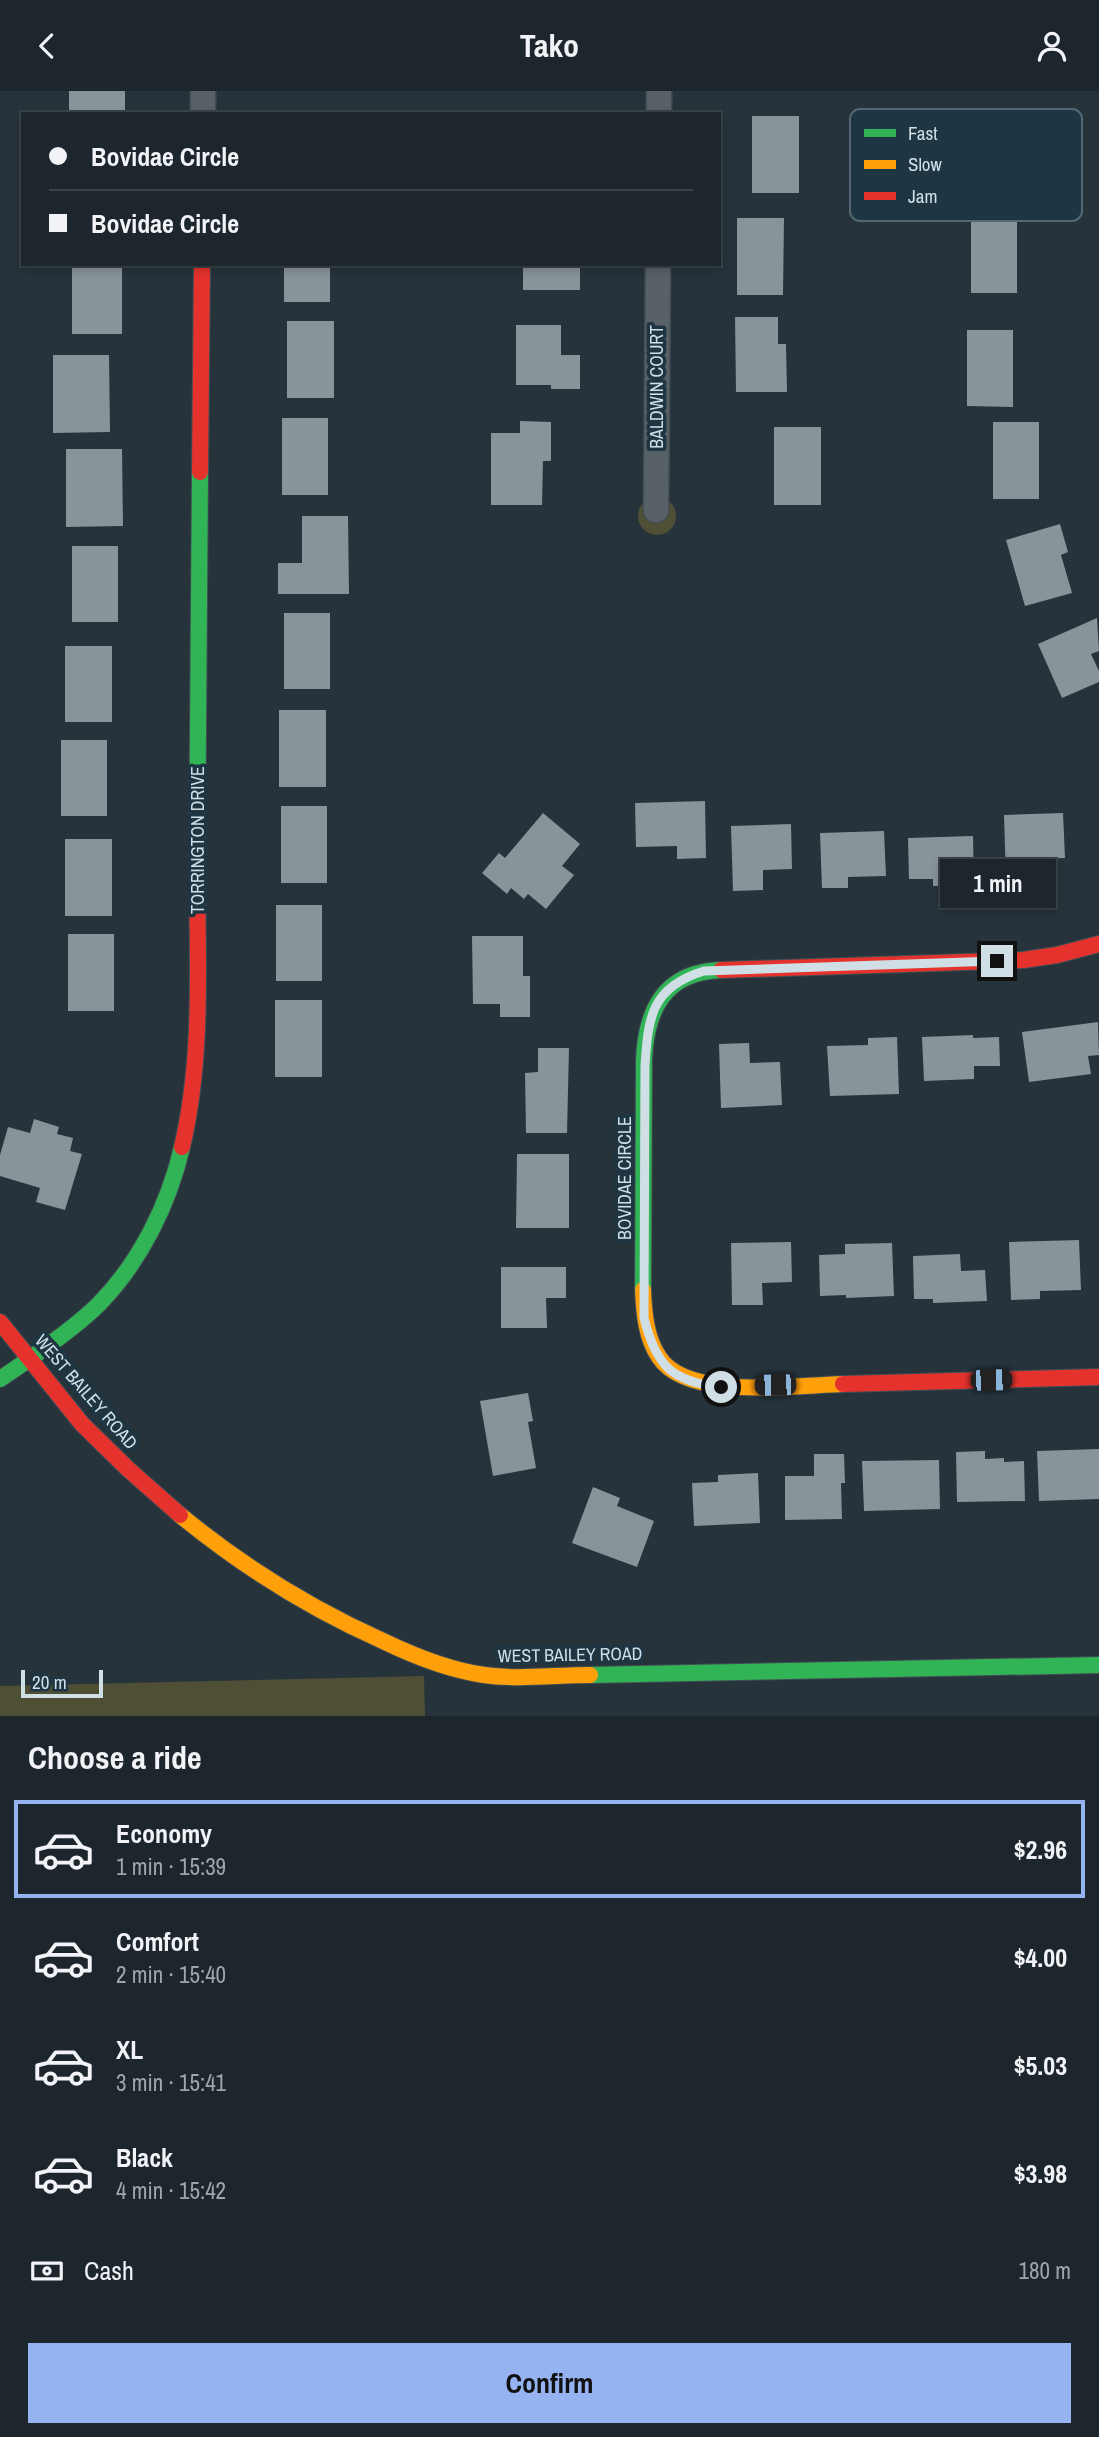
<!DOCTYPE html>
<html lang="en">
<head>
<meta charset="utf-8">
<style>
  body { margin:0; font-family:"Archivo Narrow",sans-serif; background:#293238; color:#f1f3f6; height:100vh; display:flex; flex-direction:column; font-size:26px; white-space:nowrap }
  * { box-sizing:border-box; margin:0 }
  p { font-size:23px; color:#a0a5a9 }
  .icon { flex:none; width:38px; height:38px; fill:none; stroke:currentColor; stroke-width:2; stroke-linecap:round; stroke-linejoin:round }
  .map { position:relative; height:1625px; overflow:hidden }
  .drawer { display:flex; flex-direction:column; background:#1c262c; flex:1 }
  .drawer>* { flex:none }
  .guide { position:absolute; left:21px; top:21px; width:700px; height:154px; border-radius:0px; box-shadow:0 4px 10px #0003,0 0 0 2px #3a4348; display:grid; align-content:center; height:154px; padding:0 28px; background:#1c262c }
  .scale { position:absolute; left:21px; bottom:18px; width:82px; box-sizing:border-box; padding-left:7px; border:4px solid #d0dee6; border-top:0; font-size:19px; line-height:24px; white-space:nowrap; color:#d0dee6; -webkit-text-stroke:5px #1e3643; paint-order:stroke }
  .end { position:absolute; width:32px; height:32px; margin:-16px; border:9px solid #d0dee6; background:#111; box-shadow:0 0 0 4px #111 }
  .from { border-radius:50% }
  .bubble { position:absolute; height:49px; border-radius:0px; background:#1c262c; box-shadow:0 4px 10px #0003,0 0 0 2px #3a4348; font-size:23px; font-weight:700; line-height:49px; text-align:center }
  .car { position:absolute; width:21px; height:42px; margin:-21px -10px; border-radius:9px; box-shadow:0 0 5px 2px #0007; background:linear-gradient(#222 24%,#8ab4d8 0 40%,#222 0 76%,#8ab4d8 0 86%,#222 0) }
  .guide b { display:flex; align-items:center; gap:24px; height:66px; font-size:26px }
  .guide b+b { border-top:2px solid #3a4348 }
  .guide i { width:18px; height:18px; background:#f1f3f6 }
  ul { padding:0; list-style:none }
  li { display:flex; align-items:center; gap:21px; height:98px; margin:0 14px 10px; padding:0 14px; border:4px solid transparent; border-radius:0px }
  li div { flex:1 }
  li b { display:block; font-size:26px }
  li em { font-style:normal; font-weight:700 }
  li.current { border-color:#95b2f1 }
  li>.icon { width:63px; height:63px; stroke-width:1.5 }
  h2 { padding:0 28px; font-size:32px; line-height:84px }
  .pay { display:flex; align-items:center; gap:18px; height:77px; padding:0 28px; font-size:26px }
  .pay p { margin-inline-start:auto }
  .action { display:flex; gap:14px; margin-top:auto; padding:14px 28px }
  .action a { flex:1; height:80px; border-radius:0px; background:#95b2f1; color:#111; font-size:28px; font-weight:700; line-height:80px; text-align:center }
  header { display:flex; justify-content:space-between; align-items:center; height:91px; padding:0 28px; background:#1c262c; font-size:32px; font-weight:700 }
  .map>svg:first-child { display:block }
</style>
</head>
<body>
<header><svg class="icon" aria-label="back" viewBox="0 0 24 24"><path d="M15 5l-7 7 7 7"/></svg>Tako<svg class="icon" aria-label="person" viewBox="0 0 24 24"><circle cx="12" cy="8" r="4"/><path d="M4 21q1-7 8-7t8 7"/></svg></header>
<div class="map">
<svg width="1099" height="1625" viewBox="0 0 1099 1625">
  <rect width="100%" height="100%" fill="#26333b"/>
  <path fill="#4f4f36" d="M638 425a19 19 0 1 1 38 0a19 19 0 1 1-38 0Z
    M424,1585L425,1625H0V1595Z"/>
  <path fill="#88939a" d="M69,0H125V23H69Z
    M752,25H799V102H752Z
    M971,126H1017V202H971Z
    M737,127H784L783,204H737Z
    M72,173H122V243H72Z
    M284,173H330V211H284Z
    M523,173H580V199H523Z
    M735,226H778V253H786L787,301H736Z
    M287,230H334V307H287Z
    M516,234H561V264H580V298H551V294H516Z
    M967,239H1013V316L967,315Z
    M53,264H109L110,341L53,342Z
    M282,327H328V404H282Z
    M520,330L551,331V370H543L542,414H491V342H520Z
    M993,331H1039V408H993Z
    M774,336H821V414H774Z
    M66,358H122L123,435L66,436Z
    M302,425H348L349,503H278V472H302Z
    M1060,433L1068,461L1061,464L1072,502L1025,515L1006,449Z
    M72,455H118V531H72Z
    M284,522H330V598H284Z
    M1097,527L1099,560L1091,563L1099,580V591L1062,607L1038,553Z
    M65,555H112V631H65Z
    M279,619H326V696H279Z
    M61,649H107V725H61Z
    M705,710L706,767L677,768V755L636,756L635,712Z
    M281,715H327V792H281Z
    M543,722L580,753L562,775L574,784L546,818L528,803L524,808L511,797L507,803L482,782L499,762L505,767Z
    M1063,722L1065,767L1035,768L1036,788L1006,789L1004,724Z
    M791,733L792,778L763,779V799L733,800L731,735Z
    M884,740L886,785L848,786V797H822L820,742Z
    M973,745L974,794L933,795V788H909L908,747Z
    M65,748H112V825H65Z
    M276,814H322V890H276Z
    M68,843H114V920H68Z
    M472,845H523V885H530V926H500V913H473Z
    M275,909H322V986H275Z
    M1098,931L1099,964L1088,965L1091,983L1029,991L1022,941Z
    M973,944V947L999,946L1000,975H974V988L924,990L922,946Z
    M897,946L899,1003L830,1005L827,955L868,954V947Z
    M749,952L750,972L780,971L782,1014L721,1017L719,953Z
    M538,957H569L567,1042H526L525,982L538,981Z
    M34,1028L59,1036L57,1043L73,1047L70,1060L82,1063L65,1119L36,1111L40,1097L0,1085V1064L8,1036L30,1042Z
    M517,1063H569V1137H516Z
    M1079,1149L1081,1199L1040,1200V1208L1011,1209L1009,1151Z
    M791,1151L792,1191L762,1192L763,1214H732L731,1152Z
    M892,1152L894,1205L846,1207V1204L820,1205L819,1164L845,1163V1153Z
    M960,1163L961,1180L985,1179L987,1210L933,1212V1208H914L913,1165Z
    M501,1176H566V1207H546L547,1237H501Z
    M528,1302L533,1330L528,1331L536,1377L493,1385L480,1310Z
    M1099,1358V1408L1039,1410L1037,1360Z
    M985,1360V1368L1004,1367V1371L1024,1370L1025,1410L957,1411L956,1361Z
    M814,1363H844L845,1392H841L842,1428L785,1429V1385H814Z
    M939,1369L940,1418L864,1420L862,1370Z
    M758,1382L760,1432L694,1435L692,1392L718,1391V1384Z
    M593,1396L620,1407L617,1415L654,1430L637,1476L572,1452Z"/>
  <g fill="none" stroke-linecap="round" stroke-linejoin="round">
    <g stroke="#424e54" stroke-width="27">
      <path id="street" d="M203,23V0
        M659,23V0
        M656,419L658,173"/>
    </g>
    <g stroke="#424e54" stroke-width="18">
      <path id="fast" d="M197,770L200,381
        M643,1199L644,969C646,918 665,881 721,879
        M0,1288C30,1268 74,1238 99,1213C140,1171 169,1113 182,1056
        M590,1584L1099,1574"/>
    </g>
    <g stroke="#424e54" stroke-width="18">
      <path id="slow" d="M643,1199C644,1222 646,1247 659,1266C687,1310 796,1294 843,1293
        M180,1424C242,1475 309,1517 383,1550C414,1565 449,1579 484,1584C518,1589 555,1584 590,1584"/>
    </g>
    <g stroke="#424e54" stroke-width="18">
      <path id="jam" d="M200,381L202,173
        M721,879L1023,869L1057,864L1099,853
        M182,1056C204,963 197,865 197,770
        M0,1231L82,1333L128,1378L180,1424
        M843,1293L1099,1286"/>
    </g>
    <use href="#street" stroke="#576166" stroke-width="24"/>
    <use href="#fast" stroke="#30b455" stroke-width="16"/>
    <use href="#slow" stroke="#ff9f0a" stroke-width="16"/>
    <use href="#jam" stroke="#e5322d" stroke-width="16"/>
  </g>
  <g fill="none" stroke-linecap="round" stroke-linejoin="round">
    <path stroke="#d0dee6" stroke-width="9" d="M721,1296C672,1291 656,1275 644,1227L645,975C648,927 651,896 704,880L997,870"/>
  </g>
  <g text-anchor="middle" stroke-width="7" stroke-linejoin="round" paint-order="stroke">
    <g font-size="18" fill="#d0dee6" stroke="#1e3643">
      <text transform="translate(657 296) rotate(-90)" y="6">BALDWIN COURT</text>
      <text transform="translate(198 749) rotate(-90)" y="6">TORRINGTON DRIVE</text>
      <text transform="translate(625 1087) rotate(-90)" y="6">BOVIDAE CIRCLE</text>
      <text transform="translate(86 1301) rotate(49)" y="6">WEST BAILEY ROAD</text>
      <text transform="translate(570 1564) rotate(-1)" y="6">WEST BAILEY ROAD</text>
    </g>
  </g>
  <rect x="850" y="18" width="232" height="112" rx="10" fill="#1e3643" stroke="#536874" stroke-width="2"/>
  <rect x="864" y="38" width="32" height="8" fill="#30b455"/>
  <rect x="864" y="69" width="32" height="9" fill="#ff9f0a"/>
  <rect x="864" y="101" width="32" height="8" fill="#e5322d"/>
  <g font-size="19" fill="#d0dee6">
    <text x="908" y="49">Fast</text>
    <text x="908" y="80">Slow</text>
    <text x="908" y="112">Jam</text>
  </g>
</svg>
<div class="scale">20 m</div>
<i class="end from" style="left:721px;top:1296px"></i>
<i class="end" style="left:997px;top:870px"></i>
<div class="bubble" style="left:940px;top:768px;width:116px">1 min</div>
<i class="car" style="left:991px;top:1289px;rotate:89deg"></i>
<i class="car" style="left:775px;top:1294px;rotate:269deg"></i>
<div class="guide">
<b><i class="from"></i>Bovidae Circle</b>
<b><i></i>Bovidae Circle</b>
</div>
</div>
<section class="drawer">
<h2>Choose a ride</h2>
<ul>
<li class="current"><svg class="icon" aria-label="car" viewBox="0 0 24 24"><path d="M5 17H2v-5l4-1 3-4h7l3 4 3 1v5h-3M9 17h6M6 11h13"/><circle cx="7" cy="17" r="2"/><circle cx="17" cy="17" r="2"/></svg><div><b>Economy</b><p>1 min · 15:39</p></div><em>$2.96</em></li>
<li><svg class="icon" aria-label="car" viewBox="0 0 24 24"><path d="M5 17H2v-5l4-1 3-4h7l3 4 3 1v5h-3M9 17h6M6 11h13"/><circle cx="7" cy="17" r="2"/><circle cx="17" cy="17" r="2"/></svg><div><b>Comfort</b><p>2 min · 15:40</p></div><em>$4.00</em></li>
<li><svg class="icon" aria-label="car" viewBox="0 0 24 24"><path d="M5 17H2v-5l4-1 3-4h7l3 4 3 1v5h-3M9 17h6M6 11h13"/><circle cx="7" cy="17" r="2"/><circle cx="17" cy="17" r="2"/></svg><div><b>XL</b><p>3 min · 15:41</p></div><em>$5.03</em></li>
<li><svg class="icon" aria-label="car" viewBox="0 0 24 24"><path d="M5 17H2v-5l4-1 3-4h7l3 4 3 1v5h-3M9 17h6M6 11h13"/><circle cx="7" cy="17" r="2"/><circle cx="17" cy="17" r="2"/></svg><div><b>Black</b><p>4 min · 15:42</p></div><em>$3.98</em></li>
</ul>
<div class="pay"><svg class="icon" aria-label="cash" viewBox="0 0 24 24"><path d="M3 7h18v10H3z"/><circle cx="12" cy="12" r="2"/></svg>Cash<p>180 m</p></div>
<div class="action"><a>Confirm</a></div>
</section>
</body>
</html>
